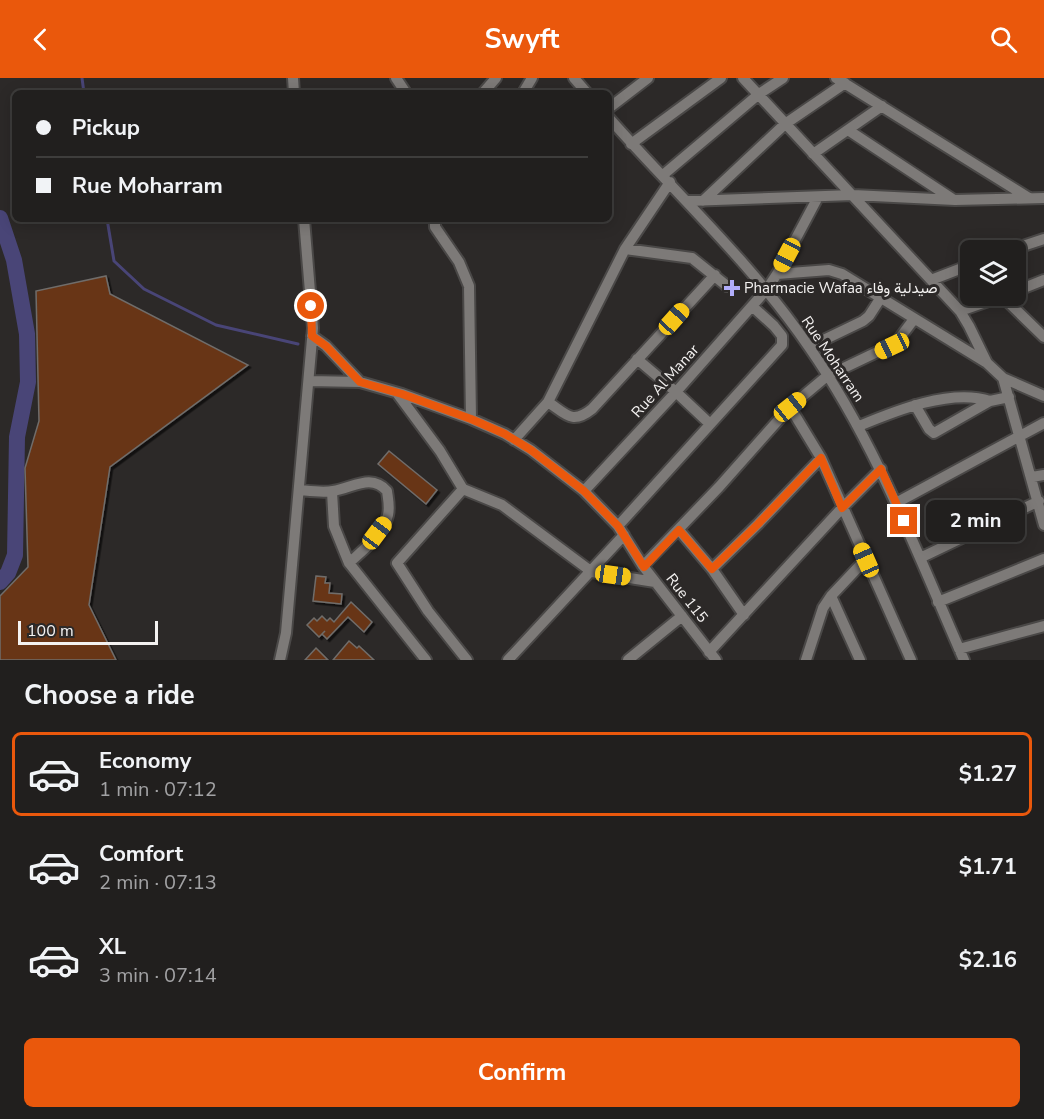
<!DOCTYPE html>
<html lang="en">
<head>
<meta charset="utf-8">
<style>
  body { margin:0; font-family:"Nunito Sans",Vazirmatn,sans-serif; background:#2d2c2b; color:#f1f3f6; height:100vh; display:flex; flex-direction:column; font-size:22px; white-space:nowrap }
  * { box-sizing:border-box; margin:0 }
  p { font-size:20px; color:#a2a2a4 }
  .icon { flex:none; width:33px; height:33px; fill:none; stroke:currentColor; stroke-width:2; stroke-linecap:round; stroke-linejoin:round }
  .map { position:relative; height:582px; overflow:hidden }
  .drawer { display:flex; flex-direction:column; background:#211f1e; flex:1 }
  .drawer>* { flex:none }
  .top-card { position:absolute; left:12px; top:12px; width:600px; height:132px; border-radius:9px; box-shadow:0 3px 15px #0003,0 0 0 2px #3e3d3c; display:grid; align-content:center; height:132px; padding:0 24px; background:#211f1e }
  .controls { position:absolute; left:960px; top:162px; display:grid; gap:12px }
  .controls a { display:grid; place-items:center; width:66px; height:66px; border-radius:9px; background:#211f1e; box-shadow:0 3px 15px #0003,0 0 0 2px #3e3d3c; font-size:30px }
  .scale { position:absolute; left:18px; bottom:15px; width:140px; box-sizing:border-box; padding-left:6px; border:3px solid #f4f2f1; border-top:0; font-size:16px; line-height:21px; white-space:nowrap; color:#f4f2f1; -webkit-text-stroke:4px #2c2928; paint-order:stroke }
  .end { position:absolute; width:27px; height:27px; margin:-14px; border:8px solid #ea580c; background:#fff; box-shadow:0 0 0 3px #fff }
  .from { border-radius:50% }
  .bubble { position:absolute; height:42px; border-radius:9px; background:#211f1e; box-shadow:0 3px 15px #0003,0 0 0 2px #3e3d3c; font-size:20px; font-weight:700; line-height:42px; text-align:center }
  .car { position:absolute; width:18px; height:36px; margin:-18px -9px; border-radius:8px; box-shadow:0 0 4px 2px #0007; background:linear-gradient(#f5c518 24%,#345 0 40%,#f5c518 0 76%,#345 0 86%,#f5c518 0) }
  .top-card b { display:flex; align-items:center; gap:21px; height:57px; font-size:22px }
  .top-card b+b { border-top:2px solid #3e3d3c }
  .top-card i { width:15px; height:15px; background:#f1f3f6 }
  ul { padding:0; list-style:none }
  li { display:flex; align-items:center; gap:18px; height:84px; margin:0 12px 9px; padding:0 12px; border:3px solid transparent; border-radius:9px }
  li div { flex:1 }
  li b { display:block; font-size:22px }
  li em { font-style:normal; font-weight:700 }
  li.selected { border-color:#ea580c }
  li>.icon { width:54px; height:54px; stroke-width:1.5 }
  h2 { padding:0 24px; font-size:27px; line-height:72px }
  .button { display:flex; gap:12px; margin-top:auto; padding:12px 24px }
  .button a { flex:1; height:69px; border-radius:9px; background:#ea580c; color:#fff; font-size:24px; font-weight:700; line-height:69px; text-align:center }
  header { display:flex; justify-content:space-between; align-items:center; height:78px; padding:0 24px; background:#ea580c; color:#fff; font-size:27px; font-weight:700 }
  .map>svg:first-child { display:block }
</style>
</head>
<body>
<header><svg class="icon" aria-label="back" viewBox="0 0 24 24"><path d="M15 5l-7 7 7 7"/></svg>Swyft<svg class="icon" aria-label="search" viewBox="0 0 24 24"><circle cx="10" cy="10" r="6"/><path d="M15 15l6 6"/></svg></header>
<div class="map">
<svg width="1044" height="582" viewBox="0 0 1044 582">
  <defs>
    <filter id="shadow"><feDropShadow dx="2.5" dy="2.5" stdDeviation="0" flood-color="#0009"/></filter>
  </defs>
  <rect width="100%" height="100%" fill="#2c2928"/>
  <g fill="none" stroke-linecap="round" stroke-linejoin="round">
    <path stroke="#494577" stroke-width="3" d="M82,0L84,15
      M107,141L114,183L144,211L216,247L298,266"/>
    <path stroke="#494577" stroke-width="16" d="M0,140L14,182L27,256L28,304L17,359L15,477L8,495L0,504"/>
  </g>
  <path fill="#673618" stroke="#706d6b" stroke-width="1.5" filter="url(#shadow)" d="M106,198L110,216L248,287L110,389L89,527L116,582H0V518L28,489L25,390L39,343L36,213Z
    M389,373L437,412L426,426L378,386Z
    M316,498L326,499L325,505H330L329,515L342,516L341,526L313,523Z
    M351,524L372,544L364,554L348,539L327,561L322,556L325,553L319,559L307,547L314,540L317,543L322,538L327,543L330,540L334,544Z
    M349,563L357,570L359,568L374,582H333Z
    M316,570L328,582H305Z"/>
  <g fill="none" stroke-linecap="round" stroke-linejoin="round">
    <g stroke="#4a4847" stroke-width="14">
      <path id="minor" d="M293,0L294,15
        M396,0L406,15
        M574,0L587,15
        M743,0L960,233L969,248L987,285
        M836,0L1029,120
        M483,15L496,0
        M523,15L532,0
        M609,30L648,0
        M609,40C676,116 751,184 809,269C876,365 917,475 964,582
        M848,52L954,122
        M631,66L721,0
        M813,76L882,28
        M663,97L759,16L783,0
        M688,123L853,117L955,122L1044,120
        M703,123L785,46L845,5
        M435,141V149L459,184L469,208L471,341
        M625,171L692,180L727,208
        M1011,172L1044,161
        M777,196L829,192L842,196L987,285L1003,300L1044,318
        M931,202L970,187
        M1016,213L1044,202
        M1002,218L1044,259
        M960,233L1003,218
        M312,258L326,268L360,304
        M809,269L863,243L869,238L880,221
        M637,281L676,314L710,346
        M1003,300L1044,447
        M309,303L360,304L402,316L471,341L505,356L531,372L584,413L618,448L643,488L716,582
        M397,315L440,373L463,411L502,427L592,494L655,504
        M548,324C566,336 572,347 592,331L715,197
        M915,327L929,351L934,355L990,323L1009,319
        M790,329L821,380L911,582
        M859,348C895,333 951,310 990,323
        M514,362L548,324L625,171L670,104
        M1032,399L1044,397
        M463,411L397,485L428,533L467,582
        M299,412C310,413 323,415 333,413C353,410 371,395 387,413C388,421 390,429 388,437C384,456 363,472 349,485
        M584,413L676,314L767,211L777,196L818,119
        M332,414L334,448L349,485L426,582
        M896,425L1044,345
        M618,448L782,267V258L774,248L752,228
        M679,452L712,491L744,537
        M920,480L1039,423
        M643,488L719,409L790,329L827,298L896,265L914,241
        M712,491L758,446L821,380
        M831,518L860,582
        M938,524L1044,481
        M959,571L1044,548
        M709,574L842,430L881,391
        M280,582L286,555L313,250L304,141
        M508,582L624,457
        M628,582L682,538
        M806,582L823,530L831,518L865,482"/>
    </g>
    <use href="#minor" stroke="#7d7a78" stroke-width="10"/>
  </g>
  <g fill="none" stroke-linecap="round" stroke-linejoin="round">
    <path stroke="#ea580c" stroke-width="8" d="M311,228L312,258L326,268L360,304L402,316L471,341L505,356L531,372L584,413L618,448L644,489L679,452L712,491L758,446L821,380L842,430L881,391L904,443"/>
  </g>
  <path fill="#b1adfa" stroke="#2c2928" stroke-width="2" d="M729 201h6v6h6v6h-6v6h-6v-6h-6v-6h6z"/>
  <g text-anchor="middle" stroke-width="6" stroke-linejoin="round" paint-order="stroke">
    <g font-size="15" fill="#f4f2f1" stroke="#2c2928" text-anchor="start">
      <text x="744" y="215">Pharmacie Wafaa صيدلية وفاء</text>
    </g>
    <g font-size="15" fill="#f4f2f1" stroke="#2c2928">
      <text transform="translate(833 281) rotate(56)" y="5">Rue Moharram</text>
      <text transform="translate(665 303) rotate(-48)" y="5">Rue Al Manar</text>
      <text transform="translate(687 520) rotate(52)" y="5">Rue 115</text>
    </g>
  </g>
</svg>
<div class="controls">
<a><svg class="icon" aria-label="layers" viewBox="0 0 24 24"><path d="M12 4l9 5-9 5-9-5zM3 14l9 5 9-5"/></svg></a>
</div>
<div class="scale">100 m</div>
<i class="end from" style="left:311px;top:228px"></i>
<i class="end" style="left:904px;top:443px"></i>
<div class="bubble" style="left:926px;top:422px;width:99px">2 min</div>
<i class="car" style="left:787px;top:177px;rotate:208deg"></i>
<i class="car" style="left:674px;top:241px;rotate:42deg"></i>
<i class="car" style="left:892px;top:268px;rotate:245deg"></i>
<i class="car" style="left:790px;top:329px;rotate:51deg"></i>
<i class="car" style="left:377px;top:455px;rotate:37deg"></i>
<i class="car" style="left:866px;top:482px;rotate:336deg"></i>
<i class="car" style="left:613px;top:497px;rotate:98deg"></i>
<div class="top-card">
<b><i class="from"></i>Pickup</b>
<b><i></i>Rue Moharram</b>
</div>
</div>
<section class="drawer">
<h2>Choose a ride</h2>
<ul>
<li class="selected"><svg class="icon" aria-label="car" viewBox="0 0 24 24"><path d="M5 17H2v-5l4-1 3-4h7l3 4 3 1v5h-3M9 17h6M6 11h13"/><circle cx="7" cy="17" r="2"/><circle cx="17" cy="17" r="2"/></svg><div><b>Economy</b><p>1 min · 07:12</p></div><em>$1.27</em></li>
<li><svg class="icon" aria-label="car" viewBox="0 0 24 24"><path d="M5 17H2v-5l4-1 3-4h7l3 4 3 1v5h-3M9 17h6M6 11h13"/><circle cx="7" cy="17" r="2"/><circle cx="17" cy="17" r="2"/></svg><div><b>Comfort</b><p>2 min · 07:13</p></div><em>$1.71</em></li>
<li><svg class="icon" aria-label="car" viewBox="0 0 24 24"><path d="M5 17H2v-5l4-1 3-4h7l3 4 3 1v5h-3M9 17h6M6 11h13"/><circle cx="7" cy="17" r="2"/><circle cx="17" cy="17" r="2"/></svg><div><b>XL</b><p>3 min · 07:14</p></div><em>$2.16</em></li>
</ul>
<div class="button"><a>Confirm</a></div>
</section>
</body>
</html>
